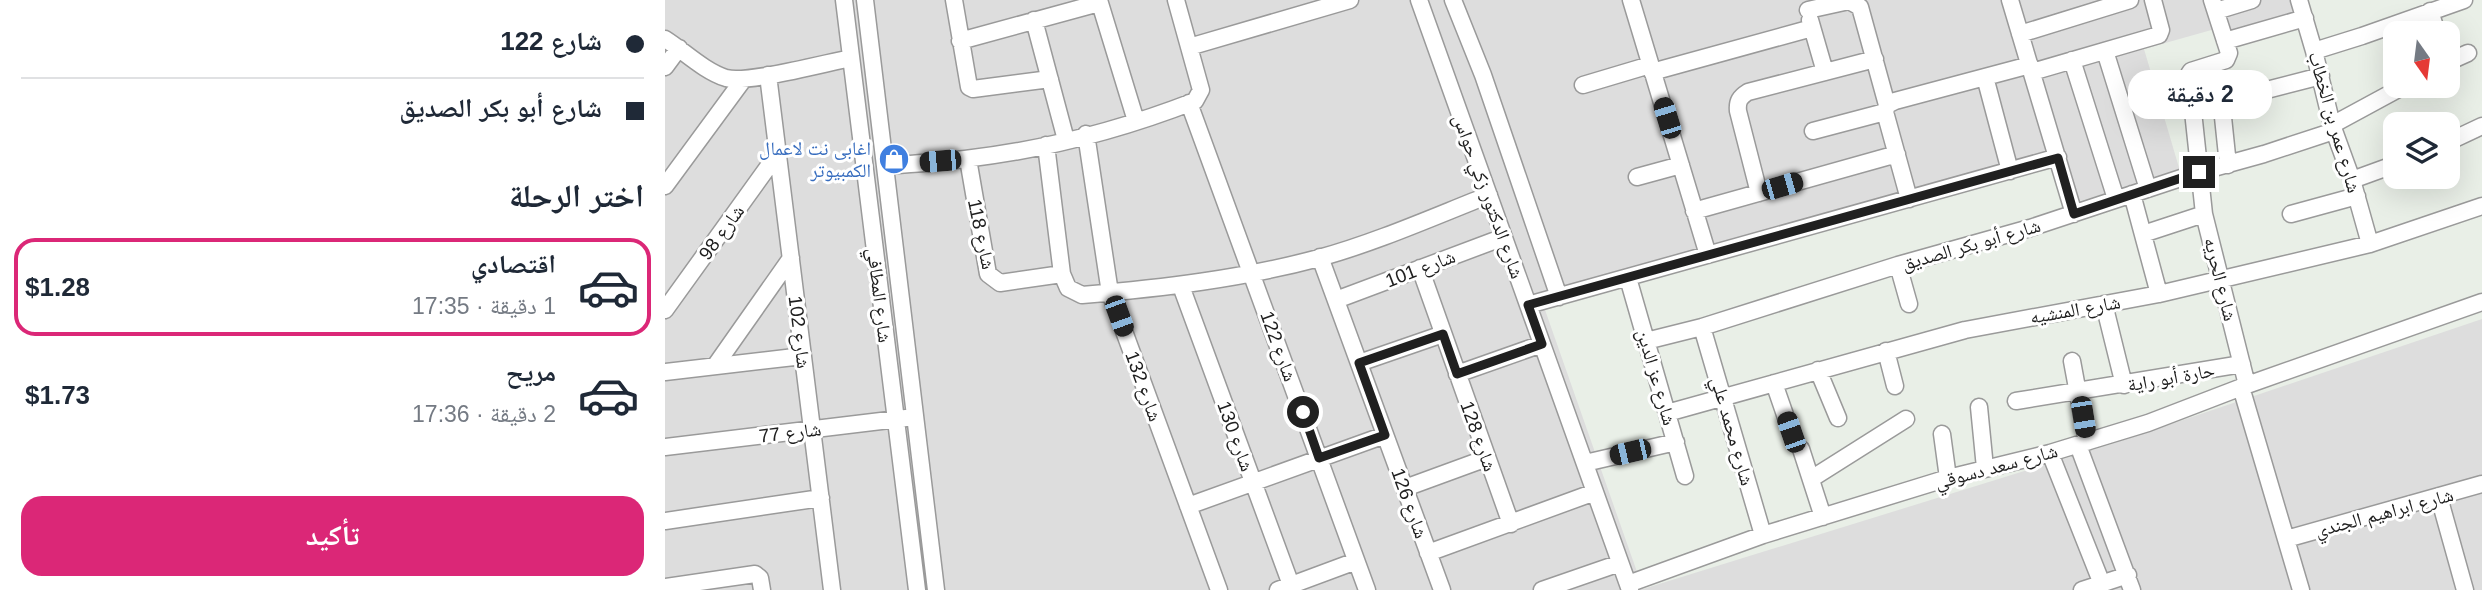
<!DOCTYPE html>
<html lang="ar">
<head>
<meta charset="utf-8">
<style>
  body { margin:0; font-family:Arial,"Noto Naskh Arabic",sans-serif; background:#f6f6f7; color:#1f2937; direction:rtl; height:100vh; display:flex; flex-direction:column; font-size:26px; white-space:nowrap }
  * { box-sizing:border-box; margin:0 }
  p { font-size:23px; color:#747a83 }
  .icon { flex:none; width:38px; height:38px; fill:none; stroke:currentColor; stroke-width:2; stroke-linecap:round; stroke-linejoin:round }
  .map { position:relative; flex:1; overflow:hidden; direction:ltr }
  .panel { display:flex; flex-direction:column; background:#fff; width:665px }
  .panel>* { flex:none }
  .hud { display:grid; align-content:center; height:154px; padding:0 21px; background:#fff }
  .needle { width:46px; rotate:166deg }
  .tools { position:absolute; left:1718px; top:21px; display:grid; gap:14px }
  .tools a { display:grid; place-items:center; width:77px; height:77px; border-radius:14px; background:#fff; box-shadow:0 7px 28px #0002; font-size:35px }
  .end { position:absolute; width:32px; height:32px; margin:-16px; border:9px solid #202020; background:#fff; box-shadow:0 0 0 4px #fff }
  .from { border-radius:50% }
  .bubble { position:absolute; height:49px; border-radius:21px; background:#fff; box-shadow:0 7px 28px #0002; font-size:23px; font-weight:700; line-height:49px; text-align:center; direction:rtl }
  .car { position:absolute; width:21px; height:42px; margin:-21px -10px; border-radius:9px; box-shadow:0 0 5px 2px #0007; background:linear-gradient(#222 24%,#8ab4d8 0 40%,#222 0 76%,#8ab4d8 0 86%,#222 0) }
  .hud b { display:flex; align-items:center; gap:24px; height:66px; font-size:26px }
  .hud b+b { border-top:2px solid #e0e1e3 }
  .hud i { width:18px; height:18px; background:#1f2937 }
  ul { padding:0; list-style:none }
  li { display:flex; align-items:center; gap:21px; height:98px; margin:0 14px 10px; padding:0 7px; border:4px solid transparent; border-radius:21px }
  li div { flex:1 }
  li b { display:block; font-size:26px }
  li em { font-style:normal; font-weight:700 }
  li.current { border-color:#db2777 }
  li>.icon { width:63px; height:63px; stroke-width:1.5 }
  h2 { padding:0 21px; font-size:32px; line-height:84px }
  .action { display:flex; gap:14px; margin-top:auto; padding:14px 21px }
  .action a { flex:1; height:80px; border-radius:21px; background:#db2777; color:#fff; font-size:28px; font-weight:700; line-height:80px; text-align:center }
  main { display:flex; flex:1; min-height:0 }
  .map>svg:first-child { display:block }
</style>
</head>
<body>
<main>
<div class="map">
<svg width="1817" height="590" viewBox="0 0 1817 590">
  <rect width="100%" height="100%" fill="#e9efe7"/>
  <path fill="#ddd" d="M0,0H1631L1638,23L1557,49L1550,29L1479,49L1515,171L1402,205L1390,165L879,307L978,589L1450,443L1817,319V590H0Z"/>
  <g fill="none" stroke-linecap="round" stroke-linejoin="round">
    <g stroke="#9a9a9a" stroke-width="19">
      <path id="minor" d="M179,0L252,590
        M200,0L271,590
        M289,0L304,87L308,89L385,79
        M434,0L471,121
        M754,0L965,590
        M788,0L818,75L894,297
        M966,0L1043,255
        M1345,0L1409,214
        M1547,0L1564,53L1561,60L1526,71L1524,74L1539,214L1582,385
        M1634,0L1649,51L1667,125L1687,180L1705,244
        M1143,10L1184,1L1195,7L1222,105
        M1551,11L1587,0
        M1765,11L1772,33
        M369,20L401,140
        M1145,20L1160,72
        M1355,34L1465,0
        M0,39C19,51 39,71 61,78C82,84 160,63 186,58
        M295,41L434,3
        M1560,41L1640,18
        M524,47L685,0
        M1440,51L1483,189
        M1649,51L1697,36L1799,0
        M1407,60L1451,199
        M1783,62L1803,53
        M0,67L14,48
        M987,72L1147,28
        M1367,72L1494,35L1496,30L1488,0
        M103,75L167,590
        M1320,77L1345,171
        M918,85L985,65
        M1556,98L1563,165
        M1527,101L1590,93L1656,76
        M524,103L702,590
        M1667,125L1739,86
        M1148,131L1220,112
        M421,134L445,293L554,590
        M1783,142L1817,126
        M381,145L397,274L403,288L417,295C497,288 576,279 654,258C712,242 768,217 824,195
        M303,159L323,274L335,283L397,274
        M220,166C247,164 274,162 300,159C378,150 458,129 530,101L536,90L511,0
        M972,177L1016,165
        M1687,180L1731,164
        M0,186L78,80
        M1094,193L1073,111C1072,101 1075,97 1083,92L1210,59
        M1467,194L1494,294
        M1244,199L1220,112L1222,105L1230,101L1365,65
        M1029,211L1232,154
        M1626,214L1692,196
        M1478,234L1539,214
        M655,257L777,590
        M1233,265L1244,304
        M755,268L846,524
        M963,278L1020,476
        M516,286L626,585
        M671,300L839,237
        M1439,304L1459,385
        M863,305L1393,157
        M0,310L113,153
        M1037,327L1098,535
        M981,341L1037,327L1233,265L1365,228L1534,172L1599,154L1669,131
        M1221,351L1230,386
        M1407,361L1422,442
        M694,363L778,334
        M50,366L126,258
        M1153,370L1173,418
        M0,372L138,356
        M792,374L877,344
        M1109,383L1126,432
        M1576,387L1636,590
        M1351,401L1577,364
        M1314,407L1320,468
        M1002,413L1300,330L1494,294L1705,244L1817,206
        M1277,434L1283,478
        M1413,445L1467,590
        M0,447L241,418
        M1136,449L1158,517
        M1385,453L1437,584
        M920,463L1011,442
        M1146,479L1241,419
        M740,488L822,458
        M1774,497L1800,590
        M523,506L720,435
        M0,521L156,498
        M1621,539L1817,484
        M763,553L930,492
        M963,584L1098,535L1283,478L1385,453L1483,423L1582,385L1817,302
        M0,587L90,574L95,578L97,590
        M613,590L691,561
        M877,590L955,563
        M1417,590L1463,575"/>
    </g>
    <use href="#minor" stroke="#fff" stroke-width="16"/>
  </g>
  <g fill="none" stroke-linecap="round" stroke-linejoin="round">
    <path stroke="#202020" stroke-width="9" d="M638,412L654,458L720,435L694,363L778,334L792,374L877,344L863,305L1393,158L1409,214L1534,172"/>
  </g>
  <defs>
    <g id="shop-disc" transform="scale(1.575)"><circle r="9.5" fill="#3f7fe0" stroke="#fff"/><path d="M-5-2.5h2.3a2.7 3.5 0 0 1 5.4 0H5L5.5 6h-11ZM-1.5-2.5h3a1.5 2.3 0 0 0-3 0Z" fill="#fff"/></g>
  </defs>
  <g fill-rule="evenodd">
    <use href="#shop-disc" x="229" y="159"/>
  </g>
  <g text-anchor="middle" stroke-width="6" stroke-linejoin="round" paint-order="stroke">
    <g font-size="19" fill="#202020" stroke="#fff">
      <text transform="translate(1670 122) rotate(74)" y="7">شارع عمر بن الخطاب</text>
      <text transform="translate(824 196) rotate(70)" y="7">شارع الدكتور زكي حواس</text>
      <text transform="translate(56 232) rotate(-54)" y="7">شارع 98</text>
      <text transform="translate(317 234) rotate(78)" y="7">شارع 118</text>
      <text transform="translate(1306 244) rotate(-16)" y="7">شارع أبو بكر الصديق</text>
      <text transform="translate(755 268) rotate(-21)" y="7">شارع 101</text>
      <text transform="translate(1556 279) rotate(76)" y="7">شارع الحريه</text>
      <text transform="translate(215 295) rotate(83)" y="7">شارع المطافي</text>
      <text transform="translate(1410 309) rotate(-10)" y="7">شارع المنشيه</text>
      <text transform="translate(135 332) rotate(83)" y="7">شارع 102</text>
      <text transform="translate(614 346) rotate(70)" y="7">شارع 122</text>
      <text transform="translate(992 377) rotate(74)" y="7">شارع عز الدين</text>
      <text transform="translate(1506 377) rotate(-10)" y="7">حارة أبو راية</text>
      <text transform="translate(479 386) rotate(70)" y="7">شارع 132</text>
      <text transform="translate(1068 431) rotate(74)" y="7">شارع محمد علي</text>
      <text transform="translate(125 432) rotate(-7)" y="7">شارع 77</text>
      <text transform="translate(571 436) rotate(70)" y="7">شارع 130</text>
      <text transform="translate(814 436) rotate(70)" y="7">شارع 128</text>
      <text transform="translate(1331 466) rotate(-15)" y="7">شارع سعد دسوقي</text>
      <text transform="translate(745 503) rotate(70)" y="7">شارع 126</text>
      <text transform="translate(1719 512) rotate(-15)" y="7">شارع ابراهيم الجندي</text>
    </g>
    <g font-size="19" fill="#366cbe" stroke="#fff" text-anchor="end">
      <text x="206" y="155">اغابى نت لاعمال<tspan x="206" dy="22">الكمبيوتر</tspan></text>
    </g>
  </g>
</svg>
<div class="tools">
<a><svg class="needle" viewBox="-14 -14 28 28"><path d="M0-13l5 13h-10z" fill="#e53935"/><path d="M0 13l5-13h-10z" fill="#747a83"/></svg></a>
<a><svg class="icon" aria-label="layers" viewBox="0 0 24 24"><path d="M12 4l9 5-9 5-9-5zM3 14l9 5 9-5"/></svg></a>
</div>
<i class="end from" style="left:638px;top:412px"></i>
<i class="end" style="left:1534px;top:172px"></i>
<div class="bubble" style="left:1463px;top:70px;width:144px">2 دقيقة</div>
<i class="car" style="left:1002px;top:118px;rotate:343deg"></i>
<i class="car" style="left:275px;top:161px;rotate:265deg"></i>
<i class="car" style="left:1117px;top:186px;rotate:74deg"></i>
<i class="car" style="left:454px;top:316px;rotate:160deg"></i>
<i class="car" style="left:1418px;top:417px;rotate:171deg"></i>
<i class="car" style="left:1126px;top:432px;rotate:341deg"></i>
<i class="car" style="left:965px;top:452px;rotate:257deg"></i>
</div>
<section class="panel">
<div class="hud">
<b><i class="from"></i>شارع 122</b>
<b><i></i>شارع أبو بكر الصديق</b>
</div>
<h2>اختر الرحلة</h2>
<ul>
<li class="current"><svg class="icon" aria-label="car" viewBox="0 0 24 24"><path d="M5 17H2v-5l4-1 3-4h7l3 4 3 1v5h-3M9 17h6M6 11h13"/><circle cx="7" cy="17" r="2"/><circle cx="17" cy="17" r="2"/></svg><div><b>اقتصادي</b><p>1 دقيقة · 17:35</p></div><em>$1.28</em></li>
<li><svg class="icon" aria-label="car" viewBox="0 0 24 24"><path d="M5 17H2v-5l4-1 3-4h7l3 4 3 1v5h-3M9 17h6M6 11h13"/><circle cx="7" cy="17" r="2"/><circle cx="17" cy="17" r="2"/></svg><div><b>مريح</b><p>2 دقيقة · 17:36</p></div><em>$1.73</em></li>
</ul>
<div class="action"><a>تأكيد</a></div>
</section>
</main>
</body>
</html>
